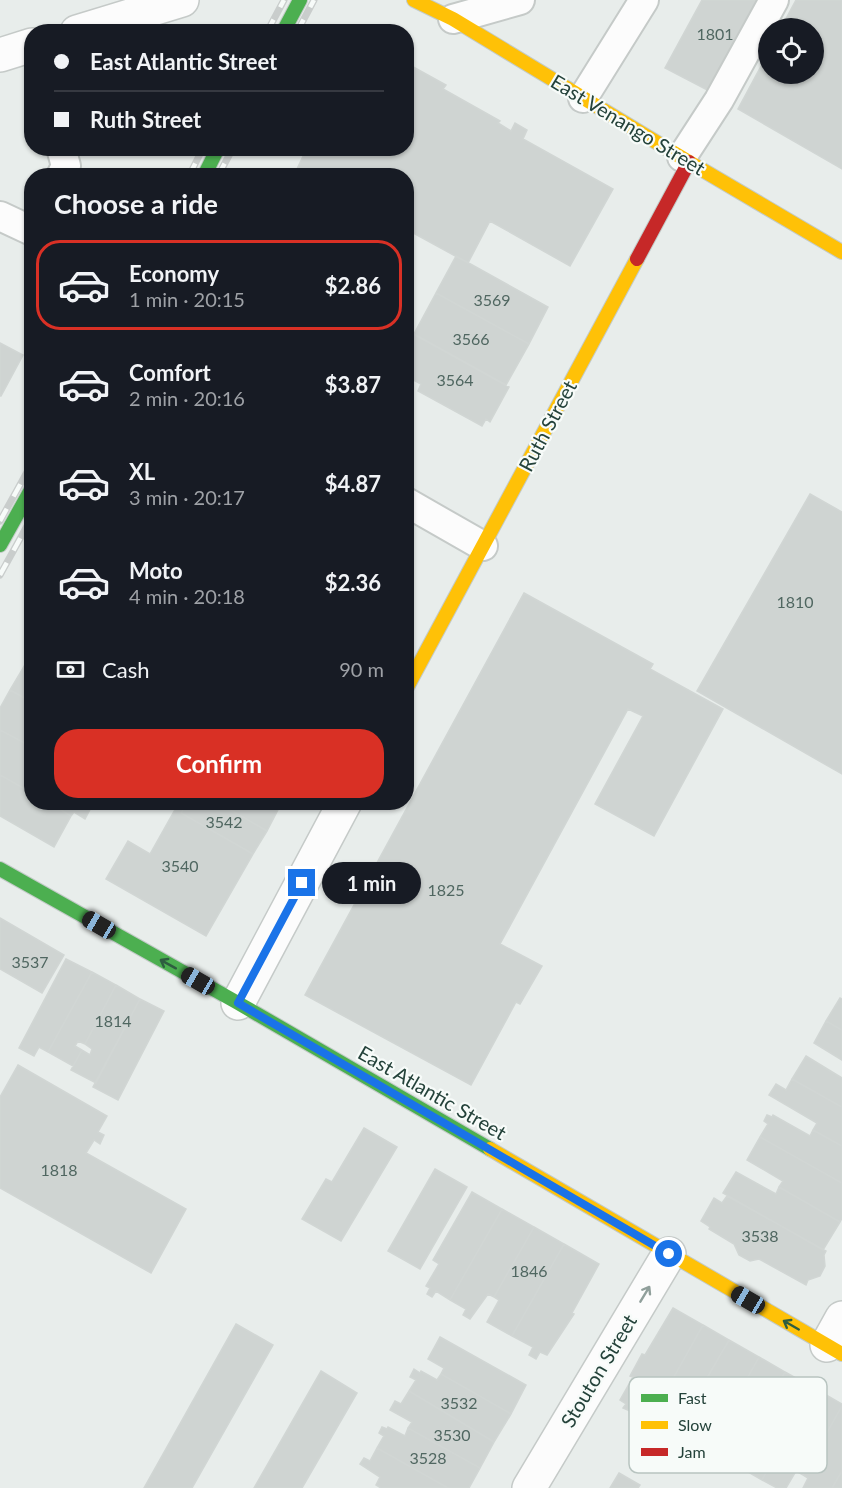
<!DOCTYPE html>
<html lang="en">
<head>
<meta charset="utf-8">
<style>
  body { margin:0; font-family:Lato,sans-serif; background:#242831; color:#f1f3f6; height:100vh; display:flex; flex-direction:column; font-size:22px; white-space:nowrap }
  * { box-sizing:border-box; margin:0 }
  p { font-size:20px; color:#9ea1a6 }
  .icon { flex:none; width:33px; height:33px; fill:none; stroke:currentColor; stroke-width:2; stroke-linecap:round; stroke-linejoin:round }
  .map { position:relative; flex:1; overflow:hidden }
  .sheet { position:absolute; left:24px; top:168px; width:390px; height:642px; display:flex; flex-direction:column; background:#171b24; border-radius:24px; box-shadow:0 2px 4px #0004 }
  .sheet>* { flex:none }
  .top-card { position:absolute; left:24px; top:24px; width:390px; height:132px; border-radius:24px; box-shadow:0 2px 4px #0004; display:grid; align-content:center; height:132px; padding:0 30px; background:#171b24 }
  .buttons { position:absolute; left:758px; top:18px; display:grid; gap:12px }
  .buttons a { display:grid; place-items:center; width:66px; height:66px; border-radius:50%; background:#171b24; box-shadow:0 2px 4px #0004; font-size:30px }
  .end { position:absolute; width:27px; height:27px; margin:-14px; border:8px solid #1a73e8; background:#fff; box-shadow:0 0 0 3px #fff }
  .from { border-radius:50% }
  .bubble { position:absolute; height:42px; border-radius:21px; background:#171b24; box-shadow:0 2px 4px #0004; font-size:20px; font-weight:700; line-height:42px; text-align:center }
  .car { position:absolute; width:18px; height:36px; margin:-18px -9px; border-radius:8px; box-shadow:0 0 4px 2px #0007; background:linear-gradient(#222 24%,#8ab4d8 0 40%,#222 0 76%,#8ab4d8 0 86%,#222 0) }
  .top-card b { display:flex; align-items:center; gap:21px; height:57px; font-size:22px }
  .top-card b+b { border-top:2px solid #363941 }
  .top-card i { width:15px; height:15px; background:#f1f3f6 }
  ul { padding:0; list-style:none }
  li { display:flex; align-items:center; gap:18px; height:90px; margin:0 12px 9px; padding:0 18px; border:3px solid transparent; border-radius:24px }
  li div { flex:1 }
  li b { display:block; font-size:22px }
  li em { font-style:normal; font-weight:700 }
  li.active { border-color:#d93025 }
  li>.icon { width:54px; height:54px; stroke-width:1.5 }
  h2 { padding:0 30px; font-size:27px; line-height:72px }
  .pay { display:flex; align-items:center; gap:15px; height:66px; padding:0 30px; font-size:22px }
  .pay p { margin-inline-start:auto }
  .cta { display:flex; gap:12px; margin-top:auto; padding:12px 30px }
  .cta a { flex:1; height:69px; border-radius:24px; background:#d93025; color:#fff; font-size:24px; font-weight:700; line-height:69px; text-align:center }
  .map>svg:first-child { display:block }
</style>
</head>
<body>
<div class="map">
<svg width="842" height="1488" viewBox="0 0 842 1488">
  <rect width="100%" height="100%" fill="#e8edeb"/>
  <path fill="#cfd4d2" stroke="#d1d6d4" stroke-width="1.5" d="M702,0H766L715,94L665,68Z
    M796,0H842V169L738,109L768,53V74H813V28H781Z
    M406,63L446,85L443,89L500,121L498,123L511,131L515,123L527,130L523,139L613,189L570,266L490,221L468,263L406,229V176H309L297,169L307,148H406Z
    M456,256L548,307L529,344L436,293Z
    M436,293L529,344L506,385L414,334Z
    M406,330L509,387L490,422L486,419L482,426L418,391L421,384L406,376Z
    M0,343L23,355L1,396H0Z
    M810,494L842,512V774L697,691Z
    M524,593L653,664L650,669L723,709L654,836L595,804L643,716L628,709L500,944L542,966L520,1004L516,1002L471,1085L305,995Z
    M32,653V702L10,690Z
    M10,690L32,702V747L0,730V708Z
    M0,730L32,747V750L29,755L32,756V793L0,775Z
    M0,775L32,793V802H48L71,816L54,847L0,816Z
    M48,802H94L85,819L74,812L71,816Z
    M188,802H217L267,831L253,854L181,813Z
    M217,802H282L267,831Z
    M177,806L183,810L181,813L253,854L206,936L106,879L128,841L150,854Z
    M0,918L64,955L42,993L0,969Z
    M66,959L92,972L48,1052L39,1047L34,1056L19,1048Z
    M92,972L116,985L85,1044L78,1041L75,1046L82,1050L73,1066L48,1052Z
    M116,985L140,999L96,1083L71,1070L82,1050L90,1055L92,1049L85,1044Z
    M840,998L842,999V1030L826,1021Z
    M140,999L164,1011L118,1100L93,1087Z
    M826,1021L842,1030V1060L814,1043Z
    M806,1056L842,1078V1107L792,1079Z
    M18,1065L107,1116L98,1132L104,1135L100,1144L94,1140L86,1153L186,1209L151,1273L0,1188V1097Z
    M792,1079L842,1107V1146L813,1130L817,1123L769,1095L776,1084L786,1090Z
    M767,1115L772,1117L773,1115L810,1136L813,1130L842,1146V1183L760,1137L768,1124L764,1121Z
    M364,1128L397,1147L341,1241L302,1219L326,1179L332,1182Z
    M760,1137L842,1183V1218L840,1222L779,1187L783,1181L747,1160Z
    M435,1169L467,1187L420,1269L388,1251Z
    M736,1172L776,1194L779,1187L840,1222L823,1250L723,1193Z
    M472,1192L502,1209L450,1300L436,1291L432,1297L427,1294L430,1288L426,1286L439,1264L433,1260Z
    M727,1196L826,1251L824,1255L825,1266L820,1276L808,1280L806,1285L759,1259L750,1261L739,1255L734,1244L709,1229L710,1227L701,1221L714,1198L722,1203Z
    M502,1209L534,1227L494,1297L488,1294L470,1319L463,1315L466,1309L450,1300Z
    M534,1227L564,1244L512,1336L487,1322L499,1300L494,1297Z
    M564,1244L599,1264L572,1313L574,1314L547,1355L540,1352L536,1359L529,1355L533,1347L512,1336Z
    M673,1308L703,1325L652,1416L633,1406L630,1411L623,1408L626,1404L620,1400L633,1377L630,1376L642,1354L645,1355Z
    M236,1324L273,1345L192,1488H144Z
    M703,1325L729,1340L689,1409L685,1406L673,1428L652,1416Z
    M440,1337L526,1385L511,1414L441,1374L444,1368L428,1359Z
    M729,1340L759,1357L708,1449L685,1436L698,1414L689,1409Z
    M759,1357L785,1372L746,1442L742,1439L730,1461L708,1449Z
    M414,1369L420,1373L421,1371L437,1380L441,1374L511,1414L494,1442L409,1391L416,1380L410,1377Z
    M321,1371L357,1393L302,1488H254Z
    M785,1372L814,1388L762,1480L741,1468L752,1445L746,1442Z
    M814,1388L842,1404V1406L803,1475L796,1471L786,1488H777L762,1480Z
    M409,1391L494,1442L480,1468L408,1428L412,1422L390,1410L395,1401L401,1404Z
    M842,1406V1471L832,1488H803L808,1478L803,1475Z
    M382,1427L387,1429L388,1427L405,1436L408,1428L480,1468L469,1488H448L377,1448L384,1436L379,1433Z
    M377,1448L448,1488H381L376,1485L380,1477L360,1464L364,1458L370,1461Z
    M842,1471V1488H832Z
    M619,1473L640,1485L638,1488H610Z"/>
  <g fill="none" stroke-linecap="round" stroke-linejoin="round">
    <g stroke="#c5cac8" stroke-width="32">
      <path id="lane" d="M453,19L520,0
        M583,98L644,0
        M682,157L719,100L774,0
        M61,176L66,166L61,148
        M0,216L32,231
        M406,502L483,546"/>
    </g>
    <g stroke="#c5cac8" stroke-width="36">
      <path id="street" d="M77,32L182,0
        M0,55L32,45
        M238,1003L345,802
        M827,1345L842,1318
        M529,1488L669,1254"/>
    </g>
    <g stroke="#c3cbc8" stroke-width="16">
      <path id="fast" d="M283,32L300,0
        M204,176L218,148
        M0,545L32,488
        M0,869L238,1003L490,1149"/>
    </g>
    <g stroke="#c3cbc8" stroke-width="16">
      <path id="slow" d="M414,0L453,19L689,162L842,252
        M406,689L637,259
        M490,1149L842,1354"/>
    </g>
    <g stroke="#c3cbc8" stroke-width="16">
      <path id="jam" d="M637,259L689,162"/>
    </g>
    <use href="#lane" stroke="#fcfcfc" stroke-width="28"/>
    <use href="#street" stroke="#fcfcfc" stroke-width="33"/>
    <use href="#fast" stroke="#4caf50" stroke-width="14"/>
    <use href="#slow" stroke="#ffc107" stroke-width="14"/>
    <use href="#jam" stroke="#c62828" stroke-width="14"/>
    <g stroke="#c9cdcc" stroke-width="7">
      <path id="rail" d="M267,32L284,0
        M297,32L314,0
        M189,176L203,148
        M218,176L233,148
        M0,521L32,463
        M0,575L32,517"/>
    </g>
    <use href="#rail" stroke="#f7fbf9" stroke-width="4.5" stroke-dasharray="14" stroke-linecap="butt"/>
  </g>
  <defs><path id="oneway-shaft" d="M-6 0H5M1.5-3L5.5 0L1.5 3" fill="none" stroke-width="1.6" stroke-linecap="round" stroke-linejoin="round" transform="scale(1.5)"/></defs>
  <g stroke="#2e5d40">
    <use href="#oneway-shaft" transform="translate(168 964) rotate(-151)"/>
    <use href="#oneway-shaft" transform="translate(791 1325) rotate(-150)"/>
  </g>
  <use stroke="#909f9b" href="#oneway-shaft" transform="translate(645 1294) rotate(-59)"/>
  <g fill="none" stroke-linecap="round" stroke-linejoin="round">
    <path stroke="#1a73e8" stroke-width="8" d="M302,883L238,1003L669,1254"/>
  </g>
  <g text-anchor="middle" stroke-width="4.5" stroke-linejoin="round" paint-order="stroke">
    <g font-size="16" fill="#506761">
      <text x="715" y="40">1801</text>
      <text x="492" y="306">3569</text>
      <text x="471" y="345">3566</text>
      <text x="455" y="386">3564</text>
      <text x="795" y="608">1810</text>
      <text x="224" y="828">3542</text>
      <text x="180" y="872">3540</text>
      <text x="446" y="896">1825</text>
      <text x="30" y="968">3537</text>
      <text x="113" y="1027">1814</text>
      <text x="59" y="1176">1818</text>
      <text x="760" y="1242">3538</text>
      <text x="529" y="1277">1846</text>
      <text x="459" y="1409">3532</text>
      <text x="452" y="1441">3530</text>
      <text x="428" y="1464">3528</text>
    </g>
    <g font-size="20" fill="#24423a" stroke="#f7fbf9">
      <text transform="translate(628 125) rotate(31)" y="7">East Venango Street</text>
      <text transform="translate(548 426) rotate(-62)" y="7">Ruth Street</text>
      <text transform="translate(432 1093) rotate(30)" y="7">East Atlantic Street</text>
      <text transform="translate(599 1371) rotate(-59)" y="7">Stouton Street</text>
    </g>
  </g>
  <rect x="629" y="1377" width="198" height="96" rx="9" fill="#f7fbf9" stroke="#b8c4c0" stroke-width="1.5"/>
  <rect x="641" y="1394" width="27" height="8" fill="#4caf50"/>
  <rect x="641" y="1421" width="27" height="8" fill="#ffc107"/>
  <rect x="641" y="1448" width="27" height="8" fill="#c62828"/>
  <g font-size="16" fill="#24423a">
    <text x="678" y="1404">Fast</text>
    <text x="678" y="1431">Slow</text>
    <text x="678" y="1458">Jam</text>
  </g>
</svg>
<div class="buttons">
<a><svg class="icon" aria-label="locate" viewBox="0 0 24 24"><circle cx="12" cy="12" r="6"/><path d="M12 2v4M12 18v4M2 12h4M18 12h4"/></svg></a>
</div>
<i class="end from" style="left:669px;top:1254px"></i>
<i class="end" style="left:302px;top:883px"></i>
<div class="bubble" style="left:322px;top:862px;width:99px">1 min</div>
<i class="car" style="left:99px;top:925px;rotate:300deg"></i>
<i class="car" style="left:198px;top:981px;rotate:300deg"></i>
<i class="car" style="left:748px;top:1300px;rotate:300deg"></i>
<div class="top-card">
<b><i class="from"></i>East Atlantic Street</b>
<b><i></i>Ruth Street</b>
</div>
<section class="sheet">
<h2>Choose a ride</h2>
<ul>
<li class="active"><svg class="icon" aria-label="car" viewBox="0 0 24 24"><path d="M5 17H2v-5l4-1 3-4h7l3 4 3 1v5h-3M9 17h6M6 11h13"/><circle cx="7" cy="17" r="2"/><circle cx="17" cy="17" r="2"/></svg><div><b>Economy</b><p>1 min · 20:15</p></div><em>$2.86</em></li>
<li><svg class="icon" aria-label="car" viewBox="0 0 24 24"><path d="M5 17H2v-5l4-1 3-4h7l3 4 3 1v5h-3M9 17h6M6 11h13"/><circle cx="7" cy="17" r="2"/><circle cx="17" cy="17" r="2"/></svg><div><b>Comfort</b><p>2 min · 20:16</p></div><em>$3.87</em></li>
<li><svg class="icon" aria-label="car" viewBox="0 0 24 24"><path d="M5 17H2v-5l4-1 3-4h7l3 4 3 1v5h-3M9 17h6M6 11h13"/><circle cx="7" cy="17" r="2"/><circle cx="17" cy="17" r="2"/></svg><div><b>XL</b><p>3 min · 20:17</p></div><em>$4.87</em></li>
<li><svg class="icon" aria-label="car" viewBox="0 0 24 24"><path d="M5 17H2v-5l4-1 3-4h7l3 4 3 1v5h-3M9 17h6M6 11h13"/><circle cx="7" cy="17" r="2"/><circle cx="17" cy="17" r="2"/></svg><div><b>Moto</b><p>4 min · 20:18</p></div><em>$2.36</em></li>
</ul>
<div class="pay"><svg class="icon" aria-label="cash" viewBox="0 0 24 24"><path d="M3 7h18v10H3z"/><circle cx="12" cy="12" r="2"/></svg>Cash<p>90 m</p></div>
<div class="cta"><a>Confirm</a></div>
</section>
</div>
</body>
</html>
